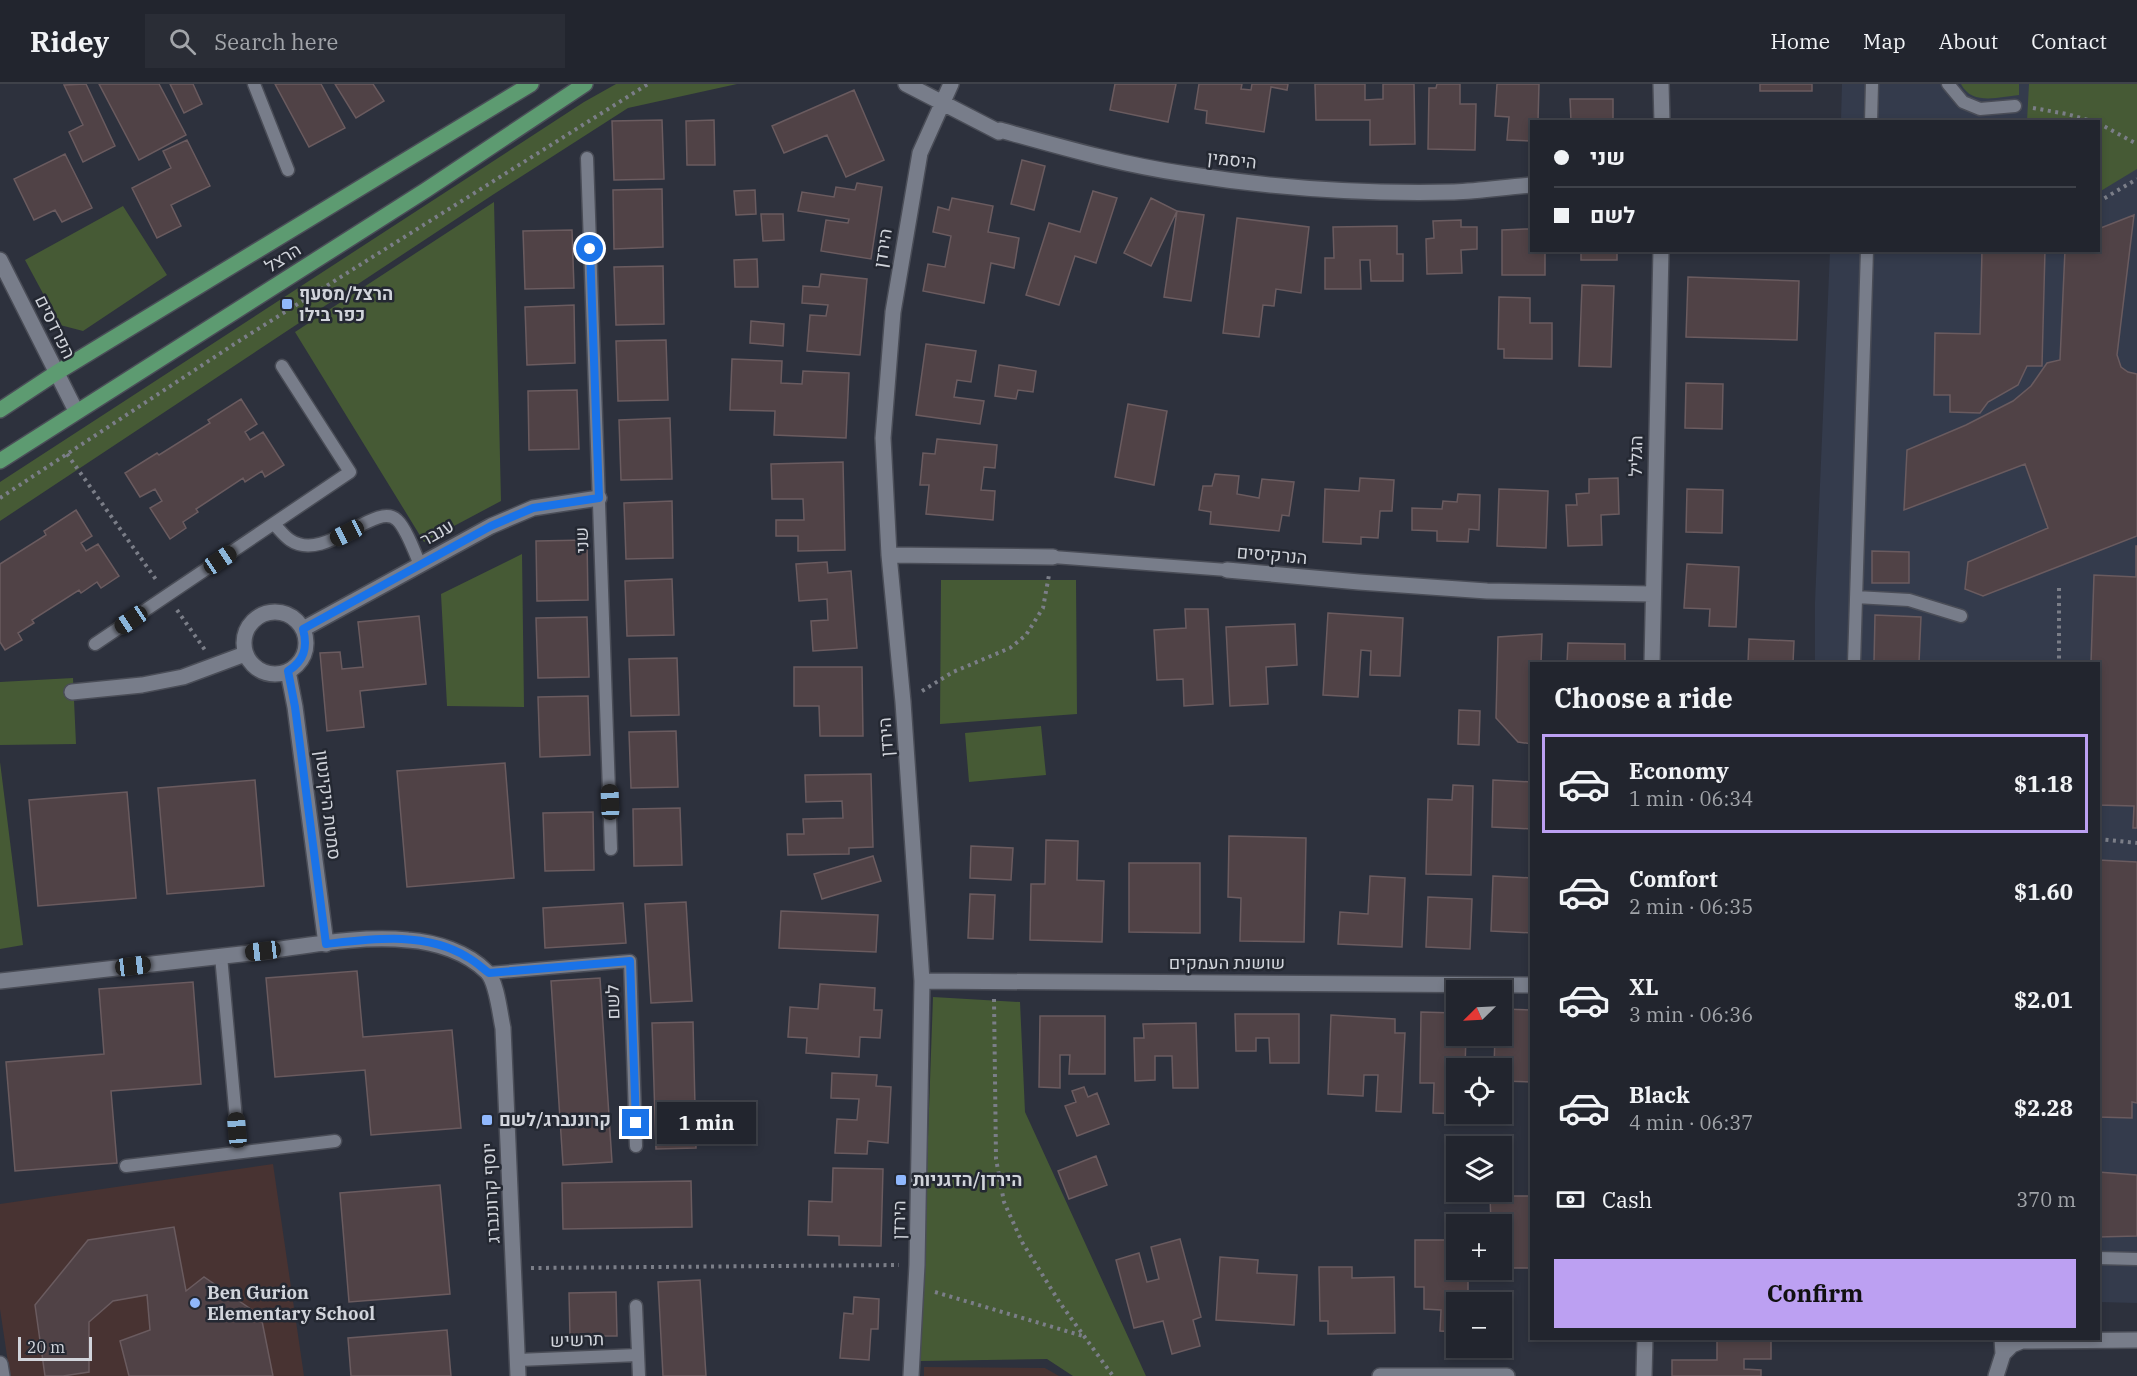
<!DOCTYPE html>
<html lang="en">
<head>
<meta charset="utf-8">
<style>
  body { margin:0; font-family:"IBM Plex Serif",Heebo,serif; background:#2a2d36; color:#f1f3f6; height:100vh; display:flex; flex-direction:column; font-size:22px; white-space:nowrap }
  * { box-sizing:border-box; margin:0 }
  p { font-size:20px; color:#a2a5aa }
  .icon { flex:none; width:33px; height:33px; fill:none; stroke:currentColor; stroke-width:2; stroke-linecap:round; stroke-linejoin:round }
  .map { position:relative; flex:1; overflow:hidden }
  .details { position:absolute; left:1530px; top:578px; width:570px; height:678px; display:flex; flex-direction:column; background:#22252e; border-radius:0px; box-shadow:0 3px 9px #0003,0 0 0 2px #3f424a }
  .details>* { flex:none }
  .hud { position:absolute; left:1530px; top:36px; width:570px; height:132px; border-radius:0px; box-shadow:0 3px 9px #0003,0 0 0 2px #3f424a; display:grid; align-content:center; height:132px; padding:0 24px; background:#22252e }
  .needle { width:39px; rotate:246deg }
  .buttons { position:absolute; left:1446px; top:896px; display:grid; gap:12px }
  .buttons a { display:grid; place-items:center; width:66px; height:66px; border-radius:0px; background:#22252e; box-shadow:0 3px 9px #0003,0 0 0 2px #3f424a; font-size:30px }
  .scale { position:absolute; left:18px; bottom:15px; width:74px; box-sizing:border-box; padding-left:6px; border:3px solid #d1d4db; border-top:0; font-size:16px; line-height:21px; white-space:nowrap; color:#d1d4db; -webkit-text-stroke:4px #242832; paint-order:stroke }
  .end { position:absolute; width:27px; height:27px; margin:-14px; border:8px solid #1a73e8; background:#fff; box-shadow:0 0 0 3px #fff }
  .from { border-radius:50% }
  .bubble { position:absolute; height:42px; border-radius:0px; background:#22252e; box-shadow:0 3px 9px #0003,0 0 0 2px #3f424a; font-size:20px; font-weight:700; line-height:42px; text-align:center }
  .car { position:absolute; width:18px; height:36px; margin:-18px -9px; border-radius:8px; box-shadow:0 0 4px 2px #0007; background:linear-gradient(#222 24%,#8ab4d8 0 40%,#222 0 76%,#8ab4d8 0 86%,#222 0) }
  .hud b { display:flex; align-items:center; gap:21px; height:57px; font-size:22px }
  .hud b+b { border-top:2px solid #3f424a }
  .hud i { width:15px; height:15px; background:#f1f3f6 }
  ul { padding:0; list-style:none }
  li { display:flex; align-items:center; gap:18px; height:99px; margin:0 12px 9px; padding:0 12px; border:3px solid transparent; border-radius:0px }
  li div { flex:1 }
  li b { display:block; font-size:22px }
  li em { font-style:normal; font-weight:700 }
  li.current { border-color:#bca0f2 }
  li>.icon { width:54px; height:54px; stroke-width:1.5 }
  h2 { padding:0 24px; font-size:27px; line-height:72px }
  .pay { display:flex; align-items:center; gap:15px; height:66px; padding:0 24px; font-size:22px }
  .pay p { margin-inline-start:auto }
  .primary-button { display:flex; gap:12px; margin-top:auto; padding:12px 24px }
  .primary-button a { flex:1; height:69px; border-radius:0px; background:#bca0f2; color:#111; font-size:24px; font-weight:700; line-height:69px; text-align:center }
  header { display:flex; align-items:center; gap:36px; box-sizing:border-box; height:84px; padding:0 30px; background:#22252e; border-bottom:2px solid #3f424a }
  header strong { font-size:28px }
  nav { display:flex; gap:33px; margin-inline-start:auto; font-size:21px }
  .search { width:420px; height:54px; background:#2a2d36; display:flex; align-items:center; gap:15px; box-sizing:border-box; padding:0 21px; border-radius:0px; color:#a2a5aa; font-size:22px }
  .map>svg:first-child { display:block }
</style>
</head>
<body>
<header>
<strong>Ridey</strong>
<div class="search"><svg class="icon" aria-label="search" viewBox="0 0 24 24"><circle cx="10" cy="10" r="6"/><path d="M15 15l6 6"/></svg>Search here</div>
<nav><a>Home</a><a>Map</a><a>About</a><a>Contact</a></nav>
</header>
<div class="map">
<svg width="2137" height="1292" viewBox="0 0 2137 1292">
  <rect width="100%" height="100%" fill="#2d313d"/>
  <path fill="#343b4c" d="M1842,0H2137V1219L2099,1218L2098,579H1815V518L1830,167L2098,166V38H1714V35L1841,36Z"/>
  <path fill="#483332" d="M273,1080L304,1292H10L0,1225V1120Z
    M924,1283L1045,1284L1059,1292H924Z"/>
  <path fill="#465a35" d="M616,0H737L628,24L494,110L0,437V398L584,18Z
    M1961,0H2019V11C1999,13 1972,22 1961,0Z
    M2029,0H2137V85L2099,108L2098,38L2027,37Z
    M494,118L501,417L424,458L295,248Z
    M123,122L167,191L83,247L60,241L25,176Z
    M522,470L524,623L447,622L441,510Z
    M941,496H1076L1077,630L940,640Z
    M73,594L76,660L0,661V598Z
    M1041,642L1046,691L969,698L965,649Z
    M0,678L23,861L0,865Z
    M933,913L1020,918L1025,1028L1146,1292H1073L1047,1275L920,1277Z"/>
  <path fill="#504246" stroke="#6a5b5f" stroke-width="1.5" d="M86,0L115,62L83,78L69,48L83,41L64,1Z
    M99,0H159L186,51L139,76Z
    M170,0H193L202,20L184,29Z
    M275,0H321L345,44L309,63Z
    M335,0H373L384,17L356,34Z
    M1115,0H1176L1168,38L1110,26Z
    M1199,0H1242L1241,5L1251,6L1252,0H1288L1287,6L1271,3L1264,48L1206,39L1207,27L1195,25Z
    M1315,0H1365V16L1383,15V0H1414L1415,60L1370,61V36H1316Z
    M1437,0H1460V20H1476L1475,66L1428,65L1429,4H1436Z
    M1497,0H1539L1538,38H1532V57L1507,56L1509,33L1495,32Z
    M1760,0H1812V7H1760Z
    M854,6L884,76L846,93L827,51L784,69L772,42Z
    M1570,15H1613V38H1571Z
    M662,36L664,95L614,96L612,37Z
    M714,36L715,81H687L686,37Z
    M187,56L210,102L171,121L181,142L157,154L132,104L171,84L163,67Z
    M65,70L92,124L62,138L55,126L34,136L14,95Z
    M1022,76L1045,82L1034,126L1011,120Z
    M857,99L882,103L871,175L821,167L826,136L848,139L849,135L798,127L802,108L834,113L836,103L855,106Z
    M662,105L663,163L614,165L613,106Z
    M755,106L756,130L736,131L734,107Z
    M1093,107L1117,114L1096,179L1075,172L1059,221L1026,211L1049,139L1080,148Z
    M952,114L993,122L988,148L1019,154L1014,184L991,179L984,219L923,207L928,180L945,183L951,152L933,148L938,123L949,126Z
    M1151,114L1177,127L1151,182L1124,169Z
    M1177,127L1204,131L1191,217L1164,213Z
    M761,130H783L784,156L763,157Z
    M2134,131L2117,271L2121,283L2128,288L2137,290V452L1983,512L1965,505L1968,478L2048,444L2025,380L1904,426L1907,366L1966,341L2013,317L2031,302L2047,279L2060,276L2065,166H2098V145Z
    M1237,134L1309,143L1301,209L1276,205L1274,222L1263,221L1259,253L1223,249Z
    M1461,136V143H1477V165L1461,166L1462,189L1427,190L1426,155L1434,154L1433,137Z
    M1397,142V170H1403V197H1371L1370,176H1360L1361,205H1325V174H1334L1333,143Z
    M1525,145H1532V166H1545V191H1502V146Z
    M572,146L574,204L525,205L523,147Z
    M1581,166H1617V176H1581Z
    M1982,166H2045L2042,282H2027L2018,301L1988,318L1980,329L1950,328V311H1934L1935,249L1980,250Z
    M757,175L758,203H735L734,176Z
    M663,182L664,240L616,241L614,183Z
    M821,190L867,195L860,271L807,267L810,231L826,232L828,221L802,219L803,202L819,203Z
    M1688,193L1799,197L1797,256L1686,253Z
    M1582,201L1614,202L1611,283L1579,282Z
    M1499,213L1530,214V239H1552V275L1504,274V265H1498Z
    M574,221L575,279L527,281L525,223Z
    M751,237L784,240L783,262L750,259Z
    M666,256L668,316L618,317L616,257Z
    M926,260L976,267L971,298L957,296L954,313L984,317L980,340L916,331Z
    M732,275L782,277L781,299L802,300L803,287L849,289L846,354L774,351L775,327L730,326Z
    M999,281L1036,287L1033,308L1018,306L1016,315L995,312Z
    M1686,299L1723,300L1722,345L1685,344Z
    M577,306L579,365L529,366L528,307Z
    M241,315L257,340L245,348L250,356L263,348L284,381L265,393L262,387L245,398L243,394L196,425L198,428L183,438L186,444L170,455L150,424L162,417L155,405L140,413L125,389L157,369L159,371L210,339L208,336Z
    M1128,320L1167,327L1154,401L1115,393Z
    M670,334L672,395L621,396L619,336Z
    M937,355L997,361L995,384L984,383L981,406L995,407L993,436L926,430L929,401H920L923,369L935,370Z
    M843,378L845,466L798,467V452H776V436H804L803,415H772L771,380Z
    M1215,390L1239,392L1237,410L1259,414L1262,395L1294,398L1289,432L1282,431L1279,447L1210,440L1211,428L1199,426L1203,402H1212Z
    M1360,394L1394,396L1392,427H1380L1378,454L1361,453V460L1323,458L1325,405L1359,407Z
    M1618,394L1619,430L1601,431L1602,461L1568,462L1566,421H1577L1576,410L1589,409V395Z
    M1499,405L1548,407L1546,464L1497,462Z
    M1687,405L1723,406L1722,449L1686,448Z
    M1458,410L1480,411L1479,446L1469,445L1468,458L1437,457V447L1412,446V424L1442,425L1443,417L1457,418Z
    M672,417L673,474L626,475L624,419Z
    M76,426L92,452L81,459L86,467L98,460L119,492L101,504L97,498L81,509L79,506L32,536L34,539L18,549L22,556L5,566L0,558V480L46,451L44,447Z
    M587,456L588,516L537,517L536,457Z
    M2136,462H2137V744H2133L2134,722L2098,721V579H2091L2094,491L2136,493Z
    M1872,467L1909,468V499H1872Z
    M827,478L828,489L851,487L857,564L813,567L811,537L828,536L827,515L799,517L796,480Z
    M1687,480L1739,483L1736,543L1709,542L1710,525L1684,524Z
    M672,495L674,551L627,552L625,497Z
    M1185,525H1208L1213,620L1184,622L1183,595L1157,596L1154,546L1186,544Z
    M1328,529L1403,534L1400,592L1370,591L1371,567L1361,566L1358,613L1323,611Z
    M1875,531L1921,533L1919,579H1874Z
    M419,532L426,600L360,607L364,643L327,647L320,569L340,568L342,585L363,583L358,538Z
    M587,533L589,593L538,594L536,534Z
    M1295,540L1297,581L1266,583L1268,620L1230,622L1226,543Z
    M1542,550L1541,579H1532V660L1518,658L1496,634L1498,553Z
    M1749,555L1794,557L1793,579H1748Z
    M1568,559L1625,560V579H1567Z
    M677,574L679,631L631,632L629,575Z
    M794,583H862L863,652H820L819,622H794Z
    M588,612L590,671L540,673L538,613Z
    M1459,626L1480,627L1479,661L1458,660Z
    M676,647L678,703L631,704L629,648Z
    M505,679L514,794L407,803L397,687Z
    M871,690L873,763L849,764V770L788,771L787,750H804L803,735L843,734L842,717L806,718L805,691Z
    M255,696L264,802L167,810L158,704Z
    M1493,696L1532,698V745L1492,743Z
    M1453,701L1473,702L1471,791L1426,790L1428,715L1452,716Z
    M127,708L136,814L38,822L29,716Z
    M680,724L682,781L634,782L633,725Z
    M593,728L594,786L545,787L543,729Z
    M1229,752L1306,754L1304,858L1240,857L1241,814L1228,813Z
    M1046,756L1078,757L1077,796L1104,797L1102,858L1030,856L1031,800H1045Z
    M971,762L1013,764L1011,796L970,794Z
    M873,772L881,797L822,815L814,790Z
    M2098,776L2137,778V1019L2132,1018V1034L2098,1033Z
    M1129,779H1200V849L1129,848Z
    M1370,792L1405,794L1402,863L1338,860L1340,828L1368,830Z
    M1493,792L1532,794V849L1491,847Z
    M970,810L995,811L993,855L968,854Z
    M1428,813L1472,815L1470,865L1426,863Z
    M686,818L692,917L651,919L645,820Z
    M623,819L626,859L545,864L543,824Z
    M781,827L878,831L876,868L779,864Z
    M357,887L363,953L452,946L461,1044L371,1051L365,986L275,993L266,894Z
    M600,894L612,1078L563,1081L551,897Z
    M193,898L201,1000L111,1007L117,1079L15,1087L6,978L104,970L99,905Z
    M820,900L875,904L874,926H882L880,954L860,953L859,973L806,969L807,954L788,953L790,923L818,925Z
    M1502,925L1532,926V998L1502,997V984H1494L1495,951H1502Z
    M1421,928L1456,929V951H1466L1465,984H1456V1029L1464,1030L1433,1029L1434,999H1420Z
    M1235,930H1299V979H1270L1269,954H1256V967H1236Z
    M1331,931L1395,935V949H1405L1401,1028L1376,1027L1378,991H1364L1363,1012L1328,1010Z
    M1040,932H1105V990H1069L1070,971H1060V1004L1039,1003Z
    M693,938L696,1064L656,1065L652,939Z
    M1196,939L1198,1004H1173L1172,972H1155V996L1135,997L1134,954H1144L1143,940Z
    M832,989L877,991L876,1002L891,1003L888,1059L868,1057L867,1070L835,1069L837,1035L857,1036L859,1015L831,1014Z
    M1084,1003L1088,1013L1097,1009L1109,1040L1077,1052L1065,1022L1076,1018L1072,1007Z
    M1096,1072L1107,1101L1069,1115L1058,1087Z
    M833,1084L883,1085L881,1162L839,1161V1152L808,1151L809,1117L832,1118Z
    M2098,1088L2137,1091V1152L2098,1153Z
    M691,1097L692,1143L563,1145L562,1099Z
    M440,1101L450,1210L349,1218L340,1109Z
    M1490,1112H1532V1184H1507L1506,1155H1502V1140H1491Z
    M174,1143L186,1207L204,1193L261,1232L273,1292H129L120,1257L150,1246L147,1211L113,1217L89,1238V1288L63,1292H45L35,1221L88,1156Z
    M1180,1155L1201,1233L1193,1236L1200,1262L1172,1270L1163,1237L1134,1244L1116,1176L1139,1169L1147,1198L1159,1195L1151,1163Z
    M1415,1156H1456V1185H1468V1218H1456V1248L1440,1247L1441,1226L1424,1225V1203H1415Z
    M1220,1173L1258,1176L1257,1189L1297,1191L1294,1241L1216,1236Z
    M1319,1183H1352V1194L1394,1193L1395,1249L1328,1250V1237H1320Z
    M700,1196L706,1292H663L658,1198Z
    M616,1208L617,1252H570L569,1209Z
    M854,1213L879,1215L878,1245H871L869,1276L840,1274L844,1229L853,1230Z
    M447,1246L451,1292H351L348,1254Z
    M1717,1254H1771V1275H1744V1285L1761,1286V1292H1672V1276H1717Z"/>
  <g fill="none" stroke-linecap="round" stroke-linejoin="round">
    <g stroke="#4a4d57" stroke-width="15">
      <path id="service" d="M254,0L288,86
        M1948,0L1963,18L1980,25L2015,22
        M1871,38L1872,0
        M587,74L611,765
        M274,440C279,445 284,452 290,456C325,480 376,416 397,436C406,444 415,469 420,481
        M1053,473L1227,486
        M1856,513L1909,516L1961,532
        M95,560L350,388L282,282
        M1854,579L1867,166
        M221,872L239,1068
        M489,889L630,877L636,1062
        M126,1082L335,1057
        M2098,1174L2137,1175
        M636,1222L639,1292
        M518,1276L638,1271"/>
    </g>
    <g stroke="#4a4d57" stroke-width="18">
      <path id="minor" d="M906,0L999,48L1000,46C1061,63 1123,81 1186,90C1273,104 1367,110 1454,108C1480,107 1506,103 1532,101
        M1661,0L1662,38
        M0,176L76,327
        M889,471L1053,473
        M1227,486L1359,498L1487,507L1652,510
        M244 559a31 31 0 1 1 62 0a31 31 0 1 1-62 0Z
        M303,545L491,442L533,424L599,414
        M1652,579L1661,166
        M288,587L295,623L326,860
        M72,608L142,601L183,593L245,570
        M0,897C86,888 172,878 259,868C307,862 359,851 408,856C436,858 467,868 487,888C497,898 500,931 503,944L518,1292
        M922,897L1532,901
        M2003,1270L2012,1261L2022,1257L2137,1256
        M0,1280L2,1292
        M911,1292L917,1181L922,897L903,618L889,471L883,354L893,228L920,69L951,0
        M1380,1292H1507
        M1644,1292L1645,1254
        M1996,1292L2003,1270L2002,1254"/>
    </g>
    <g stroke="#4a4d57" stroke-width="18">
      <path id="primary" d="M0,326L56,289L531,0
        M0,377L426,106L585,0"/>
    </g>
    <path stroke="#7b7e88" stroke-width="4" stroke-dasharray="3 4.5" stroke-linecap="butt" d="M2033,24L2067,30L2095,38
      M2098,39L2137,60
      M2098,118L2137,95
      M67,370L157,497
      M0,414L242,255L648,0
      M2059,504V579
      M177,526L205,566
      M922,607L953,588L1010,564L1026,551L1043,524L1049,491
      M2098,755L2137,759
      M994,915L996,1075L1004,1118L1022,1158L1060,1219L1113,1292
      M531,1184L899,1181
      M935,1208L1083,1252"/>
    <use href="#service" stroke="#787d8a" stroke-width="12"/>
    <use href="#minor" stroke="#787d8a" stroke-width="15"/>
    <use href="#primary" stroke="#5d9b71" stroke-width="15"/>
  </g>
  <g fill="none" stroke-linecap="round" stroke-linejoin="round">
    <path stroke="#1a73e8" stroke-width="8" d="M590,165L599,414L533,424L491,442L303,545C308,564 304,577 288,587L295,623L326,860C371,855 425,847 467,873C475,877 482,884 489,889L630,877L636,1039"/>
  </g>
  <g fill="#90b8fd" stroke="#242832" stroke-width="2">
    <rect x="281" y="214" width="12" height="12" rx="3"/>
    <rect x="481" y="1030" width="12" height="12" rx="3"/>
    <rect x="895" y="1090" width="12" height="12" rx="3"/>
    <circle cx="195" cy="1219" r="6"/>
  </g>
  <g text-anchor="middle" stroke-width="5" stroke-linejoin="round" paint-order="stroke">
    <g font-size="18" fill="#d1d4db" stroke="#242832">
      <text transform="translate(1232 76) rotate(6)" y="6">היסמין</text>
      <text transform="translate(883 164) rotate(-81)" y="6">הירדן</text>
      <text transform="translate(283 174) rotate(-32)" y="6">הרצל</text>
      <text transform="translate(55 243) rotate(64)" y="6">הפרדסים</text>
      <text transform="translate(1636 372) rotate(-89)" y="6">הגליל</text>
      <text transform="translate(437 449) rotate(-29)" y="6">ענבר</text>
      <text transform="translate(582 456) rotate(-92)" y="6">שני</text>
      <text transform="translate(1272 471) rotate(5)" y="6">הנרקיסים</text>
      <text transform="translate(886 653) rotate(-94)" y="6">הירדן</text>
      <text transform="translate(328 721) rotate(83)" y="6">סמטת היקינטון</text>
      <text x="1227" y="885">שושנת העמקים</text>
      <text transform="translate(613 918) rotate(-92)" y="6">לשם</text>
      <text transform="translate(491 1109) rotate(-93)" y="6">יוסף קרוננברג</text>
      <text transform="translate(899 1136) rotate(-89)" y="6">הירדן</text>
      <text transform="translate(577 1256) rotate(-2)" y="6">תרשיש</text>
    </g>
    <g font-size="18" font-weight="bold" fill="#d1d4db" stroke="#242832" text-anchor="start">
      <text x="299" y="216">הרצל/מסעף<tspan x="299" dy="21">כפר בילו</tspan></text>
      <text x="499" y="1042">קרוננברג/לשם</text>
      <text x="913" y="1102">הירדן/הדגניות</text>
      <text x="207" y="1215">Ben Gurion<tspan x="207" dy="21">Elementary School</tspan></text>
    </g>
  </g>
</svg>
<div class="buttons">
<a><svg class="needle" viewBox="-14 -14 28 28"><path d="M0-13l5 13h-10z" fill="#e53935"/><path d="M0 13l5-13h-10z" fill="#a2a5aa"/></svg></a>
<a><svg class="icon" aria-label="locate" viewBox="0 0 24 24"><circle cx="12" cy="12" r="6"/><path d="M12 2v4M12 18v4M2 12h4M18 12h4"/></svg></a>
<a><svg class="icon" aria-label="layers" viewBox="0 0 24 24"><path d="M12 4l9 5-9 5-9-5zM3 14l9 5 9-5"/></svg></a>
<a>+</a>
<a>−</a>
</div>
<div class="scale">20 m</div>
<i class="end from" style="left:590px;top:165px"></i>
<i class="end" style="left:636px;top:1039px"></i>
<div class="bubble" style="left:657px;top:1018px;width:99px">1 min</div>
<i class="car" style="left:347px;top:449px;rotate:243deg"></i>
<i class="car" style="left:220px;top:476px;rotate:56deg"></i>
<i class="car" style="left:131px;top:536px;rotate:236deg"></i>
<i class="car" style="left:610px;top:718px;rotate:358deg"></i>
<i class="car" style="left:263px;top:867px;rotate:263deg"></i>
<i class="car" style="left:133px;top:882px;rotate:83deg"></i>
<i class="car" style="left:237px;top:1046px;rotate:355deg"></i>
<div class="hud">
<b><i class="from"></i>שני</b>
<b><i></i>לשם</b>
</div>
<section class="details">
<h2>Choose a ride</h2>
<ul>
<li class="current"><svg class="icon" aria-label="car" viewBox="0 0 24 24"><path d="M5 17H2v-5l4-1 3-4h7l3 4 3 1v5h-3M9 17h6M6 11h13"/><circle cx="7" cy="17" r="2"/><circle cx="17" cy="17" r="2"/></svg><div><b>Economy</b><p>1 min · 06:34</p></div><em>$1.18</em></li>
<li><svg class="icon" aria-label="car" viewBox="0 0 24 24"><path d="M5 17H2v-5l4-1 3-4h7l3 4 3 1v5h-3M9 17h6M6 11h13"/><circle cx="7" cy="17" r="2"/><circle cx="17" cy="17" r="2"/></svg><div><b>Comfort</b><p>2 min · 06:35</p></div><em>$1.60</em></li>
<li><svg class="icon" aria-label="car" viewBox="0 0 24 24"><path d="M5 17H2v-5l4-1 3-4h7l3 4 3 1v5h-3M9 17h6M6 11h13"/><circle cx="7" cy="17" r="2"/><circle cx="17" cy="17" r="2"/></svg><div><b>XL</b><p>3 min · 06:36</p></div><em>$2.01</em></li>
<li><svg class="icon" aria-label="car" viewBox="0 0 24 24"><path d="M5 17H2v-5l4-1 3-4h7l3 4 3 1v5h-3M9 17h6M6 11h13"/><circle cx="7" cy="17" r="2"/><circle cx="17" cy="17" r="2"/></svg><div><b>Black</b><p>4 min · 06:37</p></div><em>$2.28</em></li>
</ul>
<div class="pay"><svg class="icon" aria-label="cash" viewBox="0 0 24 24"><path d="M3 7h18v10H3z"/><circle cx="12" cy="12" r="2"/></svg>Cash<p>370 m</p></div>
<div class="primary-button"><a>Confirm</a></div>
</section>
</div>
</body>
</html>
